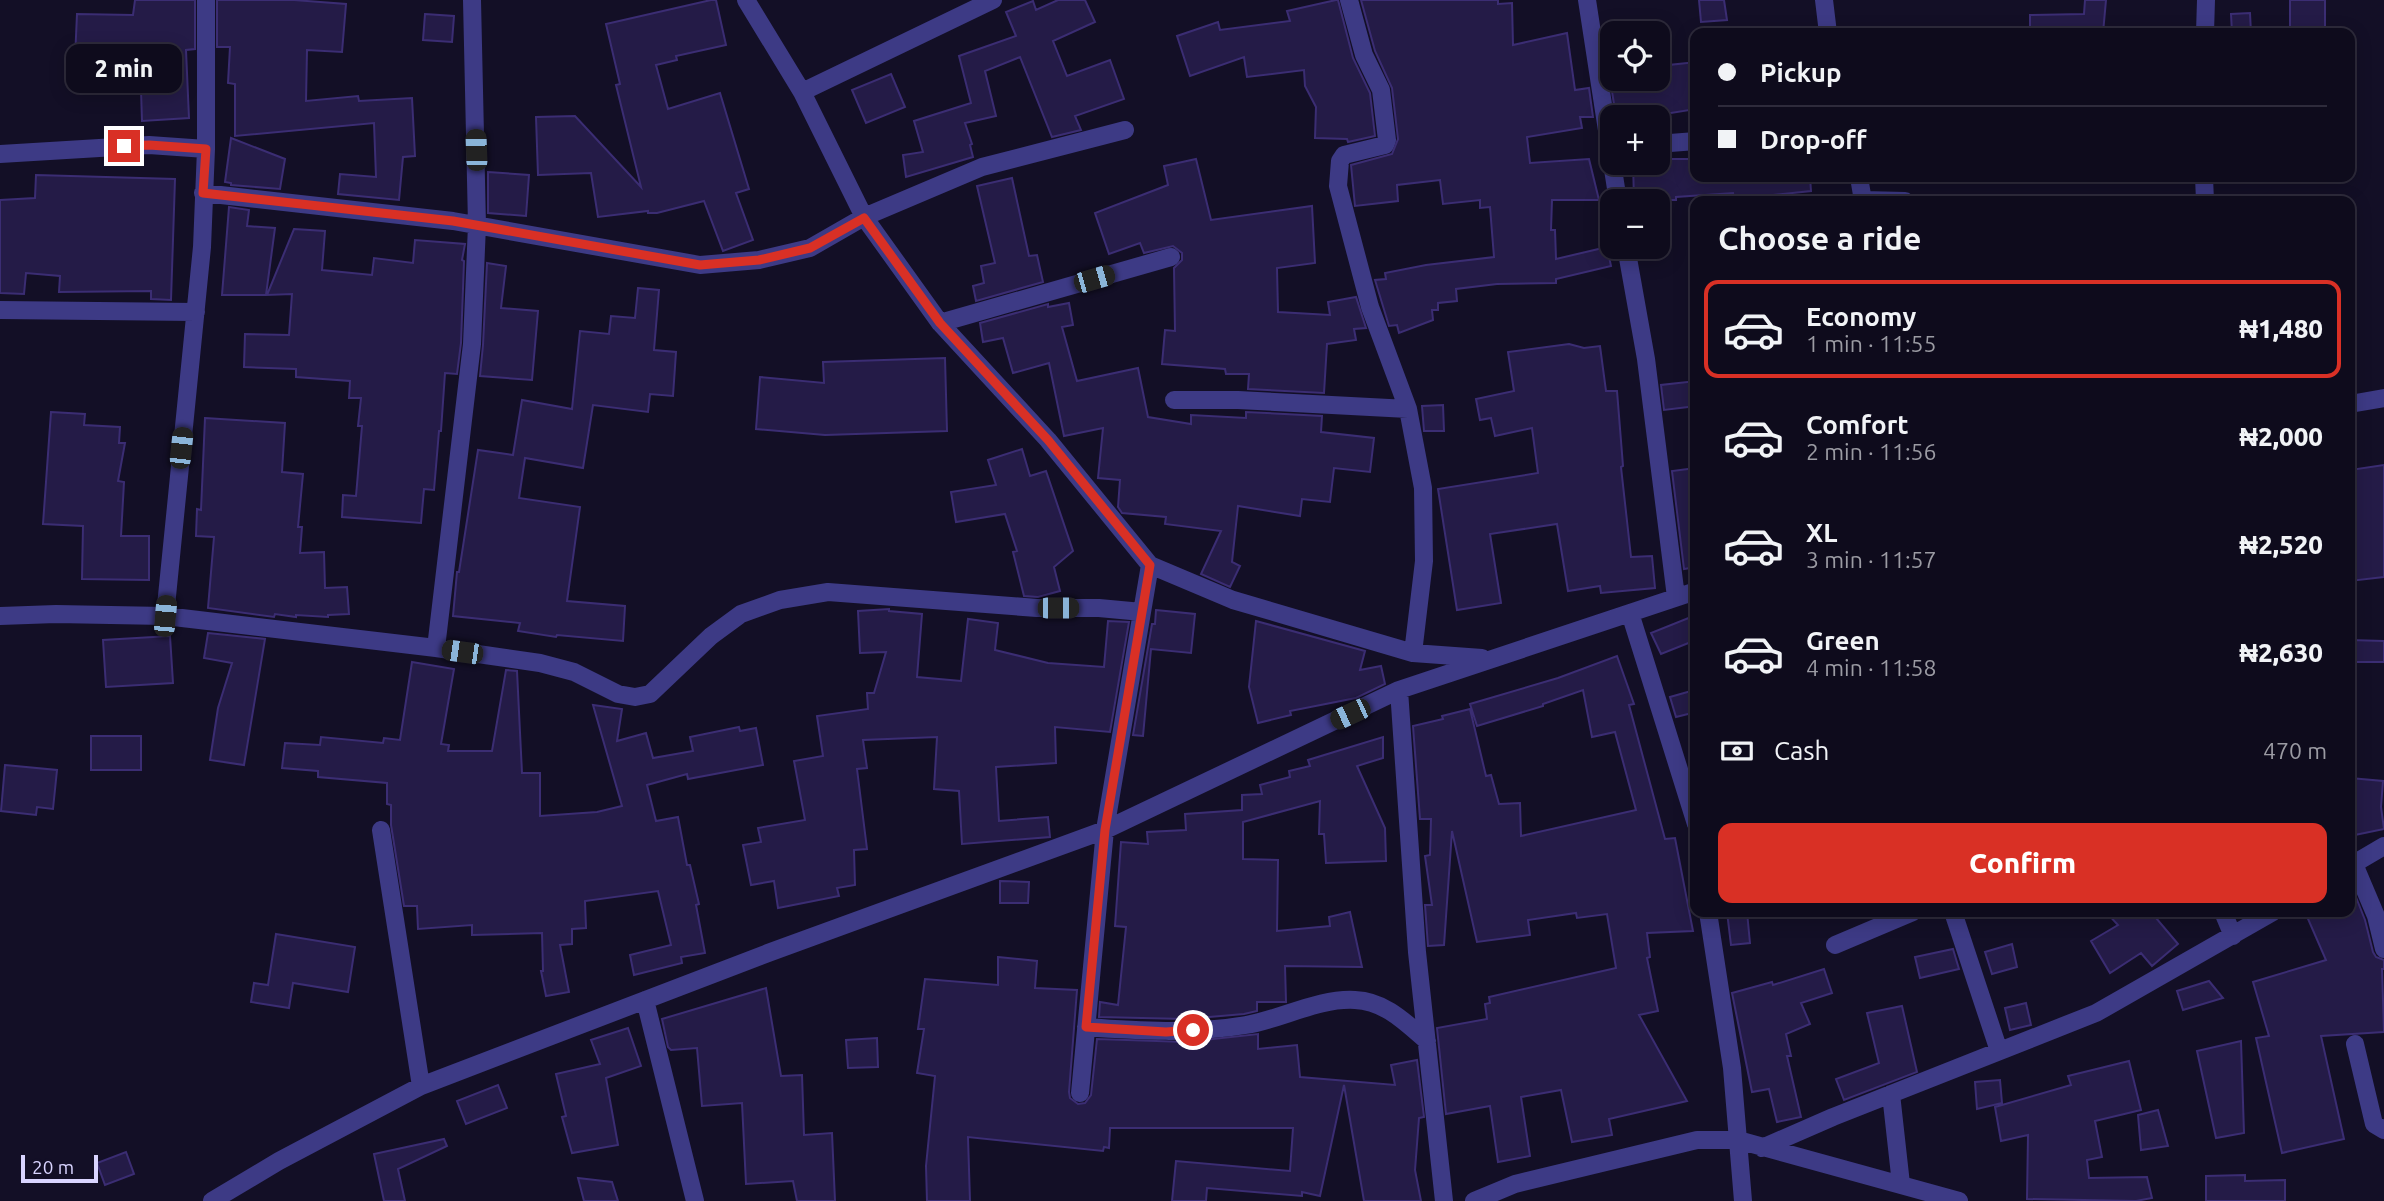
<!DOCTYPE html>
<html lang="en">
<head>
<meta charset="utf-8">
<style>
  body { margin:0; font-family:Ubuntu,sans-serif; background:#1c1929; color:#f1f3f6; height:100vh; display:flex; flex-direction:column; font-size:26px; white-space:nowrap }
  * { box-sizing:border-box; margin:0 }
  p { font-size:23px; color:#9b9ba3 }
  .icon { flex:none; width:38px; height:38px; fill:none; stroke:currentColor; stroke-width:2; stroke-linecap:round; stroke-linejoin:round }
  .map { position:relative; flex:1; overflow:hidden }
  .details { position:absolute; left:1690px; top:196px; width:665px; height:721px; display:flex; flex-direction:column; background:#0e0b1c; border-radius:14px; box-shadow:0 4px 18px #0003,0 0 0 2px #2e2b3b }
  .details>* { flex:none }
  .top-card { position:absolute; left:1690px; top:28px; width:665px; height:154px; border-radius:14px; box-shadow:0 4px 18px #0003,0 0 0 2px #2e2b3b; display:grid; align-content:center; height:154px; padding:0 28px; background:#0e0b1c }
  .buttons { position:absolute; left:1600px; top:21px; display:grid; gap:14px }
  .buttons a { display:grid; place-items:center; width:70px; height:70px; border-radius:14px; background:#0e0b1c; box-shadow:0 4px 18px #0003,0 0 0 2px #2e2b3b; font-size:35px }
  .scale { position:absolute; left:21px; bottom:18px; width:77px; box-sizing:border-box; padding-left:7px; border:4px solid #d9d4ff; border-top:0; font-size:19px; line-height:24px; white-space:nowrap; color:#d9d4ff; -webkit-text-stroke:5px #130f26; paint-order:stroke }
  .end { position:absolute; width:32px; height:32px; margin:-16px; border:9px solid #d93025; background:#fff; box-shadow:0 0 0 4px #fff }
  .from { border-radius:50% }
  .bubble { position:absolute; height:49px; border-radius:14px; background:#0e0b1c; box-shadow:0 4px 18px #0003,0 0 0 2px #2e2b3b; font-size:23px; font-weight:800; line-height:49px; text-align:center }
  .car { position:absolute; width:21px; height:42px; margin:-21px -10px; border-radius:9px; box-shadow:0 0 5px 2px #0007; background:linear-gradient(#222 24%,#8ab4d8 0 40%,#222 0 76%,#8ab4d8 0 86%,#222 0) }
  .top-card b { display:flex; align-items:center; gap:24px; height:66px; font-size:26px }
  .top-card b+b { border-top:2px solid #2e2b3b }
  .top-card i { width:18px; height:18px; background:#f1f3f6 }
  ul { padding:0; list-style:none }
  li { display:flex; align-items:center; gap:21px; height:98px; margin:0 14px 10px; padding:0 14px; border:4px solid transparent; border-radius:14px }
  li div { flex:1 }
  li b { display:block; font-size:26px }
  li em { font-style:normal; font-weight:800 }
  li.on { border-color:#d93025 }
  li>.icon { width:63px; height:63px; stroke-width:1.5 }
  h2 { padding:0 28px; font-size:32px; line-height:84px }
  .pay { display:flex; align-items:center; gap:18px; height:77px; padding:0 28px; font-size:26px }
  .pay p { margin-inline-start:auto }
  .button { display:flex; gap:14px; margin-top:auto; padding:14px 28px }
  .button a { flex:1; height:80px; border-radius:14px; background:#d93025; color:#fff; font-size:28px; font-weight:800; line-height:80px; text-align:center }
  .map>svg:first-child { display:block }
</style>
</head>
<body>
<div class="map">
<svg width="2384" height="1201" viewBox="0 0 2384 1201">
  <rect width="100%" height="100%" fill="#130f26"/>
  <path fill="#241b47" stroke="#3b2d73" stroke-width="2" d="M135,0H195V49L186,50L189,118L142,121L140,60L75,59L77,14L133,15Z
    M217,0H294L346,4L342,52L307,50L306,101L358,96L359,101L412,98L415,156L403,157L399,200L338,194L340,174L376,177L374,123L235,136V84L228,83L230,47H217Z
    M711,0H716L726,45L676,56L677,60L656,65L668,109L720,93L749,189L736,193L753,240L723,251L704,201L657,213H648V211L598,217L591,173L538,175L536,117L575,116L641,187L616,85L620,84L606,24Z
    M1058,0H1085L1095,22L1053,41L1067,76L1110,60L1124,99L1075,116L1081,130L1052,137L1020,57L985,71L996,116L965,123L972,144L970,145L973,157L906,177L903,155L923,152L914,121L971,103L959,56L1016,36L1006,12L1033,1L1036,10Z
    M1336,0H1338L1353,58L1370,93L1375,136L1348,142L1347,139L1315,138L1316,107L1305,86L1304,70L1247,77L1244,57L1190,76L1177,36L1218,22L1220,30L1290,21L1287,11Z
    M1361,0H1498V4L1512,3L1513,45L1567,33L1575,90L1589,88L1593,117H1580L1582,128L1527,137L1530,163L1589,159L1599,200H1552L1551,230H1555L1556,259L1607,247L1611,266L1556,279V283L1497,284L1456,289L1457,301L1438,303V310H1432L1433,320L1399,333L1397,325L1389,326L1375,280L1386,279L1385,273L1426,265L1494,257L1490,207L1480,208V200L1443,204L1440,180L1397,185L1398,201L1355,206L1351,165L1392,154L1398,139L1392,88L1375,51Z
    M1699,0H1724L1727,20L1701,22Z
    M2085,0H2106L2103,33H2030V15L2084,14Z
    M2290,0H2325V30H2290Z
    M2250,13L2251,33H2232L2231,14Z
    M425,14L454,16L452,42L423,40Z
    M1696,62V109L1646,117H1616L1611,85L1657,79V77L1670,75L1669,65Z
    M891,74L905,107L866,123L852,90Z
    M231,138L285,159L280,189L231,185V183L225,182Z
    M1196,159L1211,220L1312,206L1315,263L1277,268L1278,312L1330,315L1328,302L1356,297L1366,328L1354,329L1356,340L1327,344L1324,393L1248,389L1249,374H1226L1225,369L1162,364L1165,330L1175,331L1174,268L1182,260V253L1173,246L1144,253L1140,243L1109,254L1095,213L1168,185L1164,166Z
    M1657,159H1696V177H1810L1811,191L1734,199L1733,193L1676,197V200H1634L1633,163H1657Z
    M488,172L529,175L526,216L488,213Z
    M36,175L175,179L171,300L151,299V291L59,292L60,276L26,273L24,294L0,293V200L35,198Z
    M1012,178L1029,256L1037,255L1043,282L976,301L973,286L984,283L981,266L995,263L977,186Z
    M229,207L249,210L247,226L275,228L266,295H222Z
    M294,229L325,231L322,270L372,275L374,258L413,263L415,240L465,244L462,260L464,261L461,343L457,374L445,373L441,431H439L434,490L424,489L421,523L342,517L343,495L356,496L362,426H358L361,398H349L350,381L296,377V369L244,367L245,334L289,335L292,294L267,295Z
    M487,263L506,266L501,308L538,311L532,380L480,376L483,345Z
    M638,288L659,290L654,350L676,352L673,396L650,394L648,412L593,405L583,468L525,458L519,498L580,507L567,601L625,606L623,641L557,635L556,637L518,631L520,623L453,616L457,572H459L478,450L513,455L522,400L572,409L580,331L609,334L611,316L635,318Z
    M1069,303L1073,325L1062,327L1077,381L1138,368L1148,417L1191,424V415L1246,418V412L1322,416L1321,432L1374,438L1370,472L1334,468L1330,502L1302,499L1300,516L1238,506L1232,562L1240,566L1230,587L1201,574L1221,531L1165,524L1166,517L1122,513L1118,507L1120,480L1098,478L1103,428L1064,436L1049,363L1013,373L1003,338L983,342L980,323L1048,304V307Z
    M1569,344L1584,348L1600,346L1606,391H1617L1623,466L1621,467L1631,557L1652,556L1655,588L1601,593L1600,586L1568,591L1557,524L1490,534L1501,603L1457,610L1438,489L1538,473L1532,428L1495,436L1491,418L1480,420L1476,399L1514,391L1508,352Z
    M945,358L947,431L825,435L756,429L760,377L824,383L823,362Z
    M1696,381V406L1664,410L1661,385Z
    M1443,405L1444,431H1424L1422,406Z
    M51,412L85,414L84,425L120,427L119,443H125L118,481L124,482L121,536H149V580L82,579L83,526L43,524Z
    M205,418L285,423L282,472L303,474L298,527H302L300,553L324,552L325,588L347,587L349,614L328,615V617L296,615V617L275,614L274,617L208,608L214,537L196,536L197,509L201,510Z
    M1022,449L1030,476L1046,471L1073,551L1054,567L1060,591L1038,597L1024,596L1013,552L1017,551L1005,514L956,522L951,492L996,485L988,460Z
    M2384,465V577L2350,581V470Z
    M1696,468V567L1684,569L1672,471Z
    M889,609V611L922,614L917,677L961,681L968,619L998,623L995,650L1048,663L1104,667L1108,621L1129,622L1110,732L1055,727L1056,763L996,767L999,821L1048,817L1050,837L962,844L959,791L934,789L937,737L863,740L867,768L857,769L867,849L854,850L855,885L837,888L839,896L778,908L774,881L751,885L743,845L761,842L758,828L805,820L794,761L823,756L817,716L868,709L867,693H874L886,652L860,653L858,611Z
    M1156,610L1195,614L1191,653L1151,649L1143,736L1133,735L1152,624H1155Z
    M1696,615V640L1661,654L1651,633Z
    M1256,621L1365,651L1360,670L1381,666L1385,684L1356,698L1290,711L1291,715L1258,723L1249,687Z
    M208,633L265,639L244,765L210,760L218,708L232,663L204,658Z
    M170,636L173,683L106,687L103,640Z
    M2350,640L2384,641V662H2350Z
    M1617,656L1634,704L1629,705L1665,839L1675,838L1693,931L1647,933L1650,957L1647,958L1658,1011L1639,1015L1687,1101L1609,1119L1612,1135L1572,1142L1561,1090L1521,1097L1530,1156L1498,1162L1490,1106L1446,1114L1437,1028L1487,1019L1485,1004L1490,1003L1489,997L1616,968L1607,914L1577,918L1576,913L1528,920L1530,935L1477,942L1452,831L1444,945L1428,946L1425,905H1432L1425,856L1430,855L1431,819H1420L1413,726L1443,719L1442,716L1470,709L1486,776L1491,775L1499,804L1520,803L1521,836L1636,810L1615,732L1592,737L1583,690L1543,704V706L1477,726L1470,704L1558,678Z
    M412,662L454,669L441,744L449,745L448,751H492L506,670L517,671L522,773H540V816L597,812L622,806L593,705L622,709L617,741L646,733L653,758L693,751L690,737L739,727L740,731L756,728L763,765L688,779L687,774L647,785L656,821L678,817L687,865H690L699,904L696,905L705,953L681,957L682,963L634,975L630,955L671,945L658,891L585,901L586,928L572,929V944L560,945L569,992L546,996L541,971H543L542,933L472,935V925L418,929L417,906H404L391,825V805L387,804V783L318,777V771L282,768L285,743L320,745L321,737L383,743L384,738L400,740Z
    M1691,691L1696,712L1676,717L1670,697Z
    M91,736H141V770H91Z
    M1383,737V758L1357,766L1385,828L1386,861L1326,863L1324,834H1319L1320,801L1243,822V859L1278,860L1277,931L1330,926L1329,917L1350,912L1362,967L1285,966L1286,1002H1257V1011L1244,1014L1186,1019L1099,1017L1100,1002L1118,1005L1126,927L1115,926L1121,842L1148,844L1147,832L1186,830L1185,814L1242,810V795L1262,794L1260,785L1290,777L1289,771L1310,766L1308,760Z
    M5,765L57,770L53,809L37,807L36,815L1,811Z
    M2350,778L2383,781L2381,807L2384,829L2350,836Z
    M1000,881L1029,882L1028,903H1000Z
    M2352,887L2365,920L2373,952L2376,957L2384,960V969H2382L2384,1032L2321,1036L2344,1139L2282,1153L2256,1038L2269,1036L2253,982L2326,960L2305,912H2350Z
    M1727,912H1747L1750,943L1731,945Z
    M2106,912H2151L2178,944L2152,966L2141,953L2110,973L2091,941L2118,925Z
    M276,934L355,947L348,992L293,983L289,1008L251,1002L254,983L268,985Z
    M2012,944L2017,967L1992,974L1985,952Z
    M1953,949L1959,969L1920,978L1915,957Z
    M998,957L1037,961L1035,988L1077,990L1069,1092L1070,1098L1078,1104L1085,1103L1091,1095L1097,1039L1186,1042L1258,1034V1049L1297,1045L1300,1077L1395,1085L1391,1065L1417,1060L1424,1117L1419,1118L1415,1170L1421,1201H1364L1344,1085L1320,1196L1302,1192V1196L1207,1188L1206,1201H1172L1176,1161L1290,1171L1293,1128H1110L1109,1148L1104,1147L1103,1151L968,1137L970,1201H927L926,1166L935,1076L917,1073L924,1029H918L925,979L998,985Z
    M1824,969L1832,993L1801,1003L1810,1024L1786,1034L1791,1056H1787L1801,1117L1777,1122L1769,1089L1752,1092L1732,993L1772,982L1773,985Z
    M2209,981L2223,998L2183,1010L2177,991Z
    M766,988L781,1076L802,1075L804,1135L832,1133L835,1201H797L793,1181L746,1184L742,1103L702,1106L697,1048L671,1050L668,1047L662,1019Z
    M2026,1003L2031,1025L2010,1030L2005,1008Z
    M1902,1006L1917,1072L1844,1100L1836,1079L1879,1063L1867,1013Z
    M628,1028L641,1066L606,1078L618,1145L572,1153L562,1117L566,1116L556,1074L600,1064L591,1040Z
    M877,1038L878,1067L848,1068L846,1040Z
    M2241,1041L2244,1133L2216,1138L2197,1051Z
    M2129,1061L2141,1110L2095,1121L2102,1157L2087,1160L2089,1178L2147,1177L2152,1198L2136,1201L2027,1199L2028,1135L2001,1141L1995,1107L2071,1085L2068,1076Z
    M2000,1080L2002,1103L1977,1109L1975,1082Z
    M498,1085L507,1108L466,1124L457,1101Z
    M2158,1110L2168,1146L2141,1150L2138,1115Z
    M444,1139L447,1146L398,1169L405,1201H384L374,1154Z
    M126,1152L134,1174L105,1185L97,1163Z
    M2245,1175V1181L2285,1180V1201H2206V1176Z
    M578,1178L612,1182L618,1201H584Z"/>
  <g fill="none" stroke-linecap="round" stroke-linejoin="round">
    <path stroke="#3d3a85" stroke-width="18" d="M746,0L802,92L864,217L940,323L1048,440L1150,565L1233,600L1413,653L1482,658
      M1349,0L1364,55L1381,90L1387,140L1385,145L1344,155L1340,161L1338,186L1370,307L1408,409L1423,488L1424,561L1413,653
      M1587,0L1612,163
      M1824,0L1828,33
      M2205,33L2206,0
      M802,92L993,0
      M1657,144L1696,141
      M0,154L149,145L206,149
      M1612,163L1618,201
      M1859,177L1863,201
      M2204,177L2205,201
      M203,193L453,221L700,265L759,260L810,248L864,217L982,167L1125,130
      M1863,200L1905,201
      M1626,247L1646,359L1676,597
      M0,310L196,312
      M940,323L1171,257
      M1174,400H1238L1408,409
      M2350,404L2384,398
      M1630,613L1696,824
      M0,616L56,614L165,616L436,648L540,663L574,672L618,694L635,697L650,694L711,636L741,614L780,600L828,592L1037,608H1099L1142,612
      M165,616L202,247L206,149V0
      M436,648L472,344L477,225L472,0
      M1399,690L1417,952L1444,1201
      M381,830L421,1086
      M2354,864L2376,916L2384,949
      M2350,866L2384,846
      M1708,912L1732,1068L1743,1201
      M1953,912L1999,1051
      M2223,912L2233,936
      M1835,945L1913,912
      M645,1000L695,1201
      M1086,1027C1139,1031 1193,1034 1246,1025C1282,1019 1318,998 1355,1000C1385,1001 1406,1023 1427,1041
      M2355,1044L2374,1124L2384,1130
      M1080,1093L1105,830L1150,565
      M1891,1094L1901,1184
      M1762,1148L1833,1117L2096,1013L2273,912
      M212,1201L279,1161L421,1086L768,953L1105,830L1399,690L1696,591
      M1474,1201L1515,1184L1697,1140H1738L1959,1201"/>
  </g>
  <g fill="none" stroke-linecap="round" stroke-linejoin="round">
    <path stroke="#d93025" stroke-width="9" d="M124,146L149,145L206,149L203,193L453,221L700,265L759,260L810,248L864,218L940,323L1048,440L1150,565L1105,830L1086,1027L1166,1032L1193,1030"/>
  </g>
</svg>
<div class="buttons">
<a><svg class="icon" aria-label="locate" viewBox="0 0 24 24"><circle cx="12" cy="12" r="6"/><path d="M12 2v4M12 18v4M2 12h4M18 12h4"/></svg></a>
<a>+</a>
<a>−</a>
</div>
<div class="scale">20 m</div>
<i class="end from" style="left:1193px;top:1030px"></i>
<i class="end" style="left:124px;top:146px"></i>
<div class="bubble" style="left:66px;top:44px;width:116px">2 min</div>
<i class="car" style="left:476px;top:150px;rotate:358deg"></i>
<i class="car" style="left:1094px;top:279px;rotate:74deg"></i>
<i class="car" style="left:181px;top:448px;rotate:6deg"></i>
<i class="car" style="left:1058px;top:608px;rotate:90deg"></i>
<i class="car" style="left:165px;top:616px;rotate:5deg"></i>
<i class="car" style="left:462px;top:652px;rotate:278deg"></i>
<i class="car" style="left:1350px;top:714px;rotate:245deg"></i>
<div class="top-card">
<b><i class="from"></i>Pickup</b>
<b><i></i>Drop-off</b>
</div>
<section class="details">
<h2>Choose a ride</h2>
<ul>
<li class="on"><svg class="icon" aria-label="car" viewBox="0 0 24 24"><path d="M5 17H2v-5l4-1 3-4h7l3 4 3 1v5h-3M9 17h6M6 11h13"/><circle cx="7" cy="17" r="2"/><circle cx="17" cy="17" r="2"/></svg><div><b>Economy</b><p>1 min · 11:55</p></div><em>₦1,480</em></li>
<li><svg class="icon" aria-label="car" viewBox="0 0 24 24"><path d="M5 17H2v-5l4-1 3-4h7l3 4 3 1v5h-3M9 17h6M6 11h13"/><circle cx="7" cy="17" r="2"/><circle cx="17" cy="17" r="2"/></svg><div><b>Comfort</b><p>2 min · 11:56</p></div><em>₦2,000</em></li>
<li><svg class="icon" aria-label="car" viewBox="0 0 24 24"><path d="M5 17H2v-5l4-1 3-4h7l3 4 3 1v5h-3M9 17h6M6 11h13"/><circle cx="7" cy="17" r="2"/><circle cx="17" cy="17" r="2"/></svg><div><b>XL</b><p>3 min · 11:57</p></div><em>₦2,520</em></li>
<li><svg class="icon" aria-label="car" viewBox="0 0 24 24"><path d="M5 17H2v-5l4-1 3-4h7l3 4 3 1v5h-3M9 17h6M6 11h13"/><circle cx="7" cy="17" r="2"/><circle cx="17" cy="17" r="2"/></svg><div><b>Green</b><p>4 min · 11:58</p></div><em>₦2,630</em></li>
</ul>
<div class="pay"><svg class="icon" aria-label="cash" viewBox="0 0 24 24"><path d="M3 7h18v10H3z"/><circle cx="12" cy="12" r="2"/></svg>Cash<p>470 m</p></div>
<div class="button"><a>Confirm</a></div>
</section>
</div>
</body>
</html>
